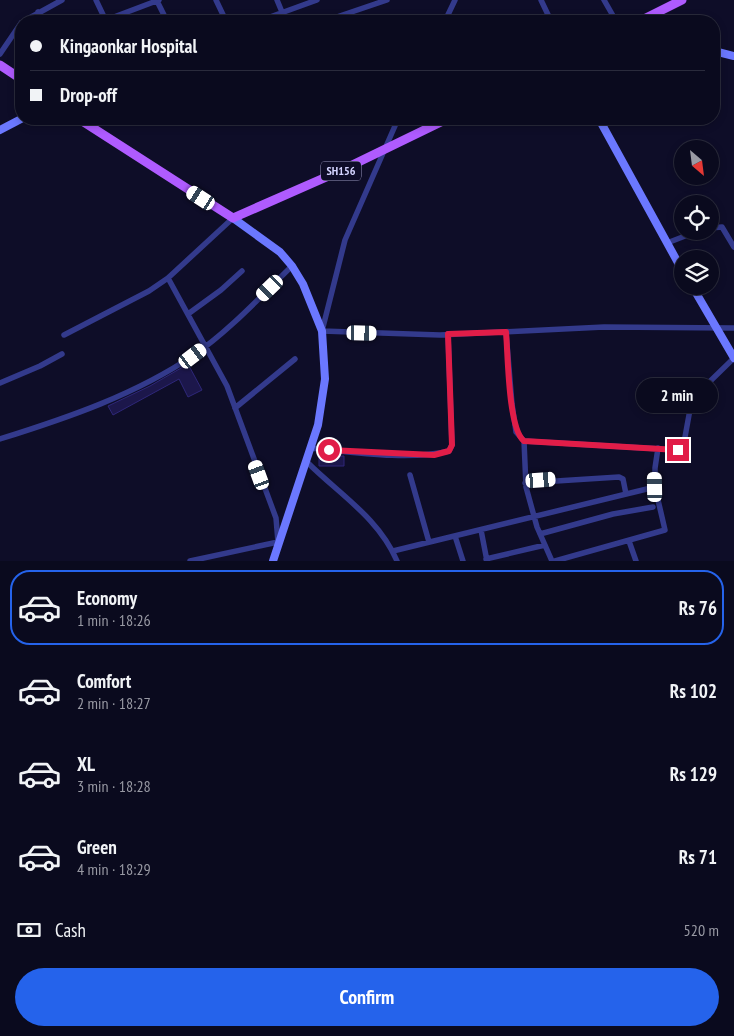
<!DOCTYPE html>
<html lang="en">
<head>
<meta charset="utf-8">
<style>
  body { margin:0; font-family:"PT Sans Narrow",sans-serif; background:#18182b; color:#f1f3f6; height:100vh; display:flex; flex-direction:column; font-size:19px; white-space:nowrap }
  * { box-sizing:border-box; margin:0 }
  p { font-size:16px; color:#999aa4 }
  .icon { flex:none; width:28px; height:28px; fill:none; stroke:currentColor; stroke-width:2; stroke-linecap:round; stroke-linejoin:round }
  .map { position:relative; height:561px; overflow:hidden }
  .panel { display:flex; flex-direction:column; background:#0a0a1e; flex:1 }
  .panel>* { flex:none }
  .top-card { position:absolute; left:15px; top:15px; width:705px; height:110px; border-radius:20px; box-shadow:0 2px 8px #0003,0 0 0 1px #2a2b3c; display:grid; align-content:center; height:110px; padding:0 15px; background:#0a0a1e }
  .needle { width:32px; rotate:152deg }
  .tools { position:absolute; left:674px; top:140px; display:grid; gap:10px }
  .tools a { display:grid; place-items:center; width:45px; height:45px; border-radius:50%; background:#0a0a1e; box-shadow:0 2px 8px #0003,0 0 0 1px #2a2b3c; font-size:25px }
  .end { position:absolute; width:22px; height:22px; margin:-11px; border:6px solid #e11d48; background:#fff; box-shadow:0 0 0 2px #fff }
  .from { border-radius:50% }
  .bubble { position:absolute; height:35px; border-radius:18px; background:#0a0a1e; box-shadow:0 2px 8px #0003,0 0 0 1px #2a2b3c; font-size:16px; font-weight:800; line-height:35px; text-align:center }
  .car { position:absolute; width:15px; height:30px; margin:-15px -8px; border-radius:6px; box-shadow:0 0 4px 1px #0007; background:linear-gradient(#fff 24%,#345 0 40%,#fff 0 76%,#345 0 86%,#fff 0) }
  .top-card b { display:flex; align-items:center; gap:18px; height:48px; font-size:19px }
  .top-card b+b { border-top:1px solid #2a2b3c }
  .top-card i { width:12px; height:12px; background:#f1f3f6 }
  ul { padding:9px 0 0; list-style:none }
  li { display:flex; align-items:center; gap:15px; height:75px; margin:0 10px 8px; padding:0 5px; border:2px solid transparent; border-radius:20px }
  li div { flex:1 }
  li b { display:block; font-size:19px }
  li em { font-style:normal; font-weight:800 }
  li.selected { border-color:#2563eb }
  li>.icon { width:45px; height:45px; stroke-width:1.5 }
  .pay { display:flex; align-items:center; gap:12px; height:55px; padding:0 15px; font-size:19px }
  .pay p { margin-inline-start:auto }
  .button { display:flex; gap:10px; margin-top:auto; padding:10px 15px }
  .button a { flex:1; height:58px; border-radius:30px; background:#2563eb; color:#fff; font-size:20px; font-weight:800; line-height:58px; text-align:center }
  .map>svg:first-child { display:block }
</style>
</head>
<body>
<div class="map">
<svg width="734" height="561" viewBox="0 0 734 561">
  <rect width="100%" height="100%" fill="#0e0d28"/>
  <path fill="#1c174b" stroke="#2e2779" d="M188,364L202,390L188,397L179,379L113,415L108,406L150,386Z
    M344,456V466H319V457Z"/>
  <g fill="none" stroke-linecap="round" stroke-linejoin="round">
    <path stroke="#333a8c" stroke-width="5.5" d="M96,0L106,21
      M216,0L226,21
      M277,0L282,12
      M541,0L551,21
      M604,0L616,21
      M157,1L167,21
      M38,12L43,21
      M106,20L159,0
      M24,21L62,0
      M259,21L317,0
      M325,21L387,0
      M445,21L455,0
      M0,54L21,23
      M398,119L345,240L322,331L440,335L604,327L734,328
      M710,228L722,227L734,247
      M667,243L698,231
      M168,278L227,386L276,518L278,542L190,561
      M188,314L221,290L242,271
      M506,332L512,404L516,432L524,441L526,487L537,527L552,561
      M64,335L149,291L168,278L233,218
      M0,383L40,366L62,354
      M235,408L295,359
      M0,439C67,418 135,395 194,355C230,330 261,296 292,266
      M524,441L678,450L683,448L691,404L697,394L734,358
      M311,448C352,452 409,461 449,451L452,445L448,334
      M307,462C339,494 379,518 397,561
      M410,475L429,542
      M525,483L619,477L623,479L626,494
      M481,530L487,561
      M540,534L613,514L653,507
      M455,536L463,561
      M629,541L636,561
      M393,551L655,487
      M486,559L545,545
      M555,561L665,530L655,487V468L658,448"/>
    <path stroke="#6b78ff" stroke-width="8" d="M714,51L734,56
      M599,119L682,270
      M0,130L21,119
      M233,218L280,252L292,266L303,284L322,331L325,379L318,425L273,561
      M692,286L734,358"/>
    <path stroke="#af5bff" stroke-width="9" d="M640,21L682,0
      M0,65L21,79
      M79,119L233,218L340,171L447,119"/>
  </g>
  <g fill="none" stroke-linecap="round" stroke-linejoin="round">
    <path stroke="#e11d48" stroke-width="6" d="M329,450L434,455L449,451L452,445L448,334L506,332C508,353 508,429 524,441L678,450"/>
  </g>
  <g text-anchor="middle" stroke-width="5" stroke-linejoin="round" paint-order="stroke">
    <rect fill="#0e0d28" stroke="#9998be" stroke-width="1" x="321" y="161.5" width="40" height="19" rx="4"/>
    <g font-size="12" font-weight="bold" fill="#d4d4ff">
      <text x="341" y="175">SH156</text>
    </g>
  </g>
</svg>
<div class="tools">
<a><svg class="needle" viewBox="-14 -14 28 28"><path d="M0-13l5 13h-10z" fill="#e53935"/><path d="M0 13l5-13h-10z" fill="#999aa4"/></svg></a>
<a><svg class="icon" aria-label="locate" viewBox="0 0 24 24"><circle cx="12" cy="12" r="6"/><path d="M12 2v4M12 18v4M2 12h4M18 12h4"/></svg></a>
<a><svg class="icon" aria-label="layers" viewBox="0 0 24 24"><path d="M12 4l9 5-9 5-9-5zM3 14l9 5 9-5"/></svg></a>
</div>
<i class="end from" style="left:329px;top:450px"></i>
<i class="end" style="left:678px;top:450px"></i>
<div class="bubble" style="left:636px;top:378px;width:82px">2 min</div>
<i class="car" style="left:201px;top:198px;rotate:303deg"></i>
<i class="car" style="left:270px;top:288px;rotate:226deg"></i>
<i class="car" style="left:362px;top:333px;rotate:91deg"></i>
<i class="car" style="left:193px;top:356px;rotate:53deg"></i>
<i class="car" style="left:259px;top:475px;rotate:340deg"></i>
<i class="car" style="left:541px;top:480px;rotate:86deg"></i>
<i class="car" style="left:655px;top:487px;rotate:359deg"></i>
<div class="top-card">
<b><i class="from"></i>Kingaonkar Hospital</b>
<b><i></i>Drop-off</b>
</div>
</div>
<section class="panel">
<ul>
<li class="selected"><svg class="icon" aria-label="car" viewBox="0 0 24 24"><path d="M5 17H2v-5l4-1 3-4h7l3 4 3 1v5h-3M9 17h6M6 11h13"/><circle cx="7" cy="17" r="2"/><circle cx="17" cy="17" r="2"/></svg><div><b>Economy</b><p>1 min · 18:26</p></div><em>Rs 76</em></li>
<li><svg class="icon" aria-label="car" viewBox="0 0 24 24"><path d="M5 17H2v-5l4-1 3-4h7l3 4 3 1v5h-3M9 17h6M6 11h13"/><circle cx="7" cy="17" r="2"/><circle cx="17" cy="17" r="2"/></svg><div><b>Comfort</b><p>2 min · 18:27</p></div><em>Rs 102</em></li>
<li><svg class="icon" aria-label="car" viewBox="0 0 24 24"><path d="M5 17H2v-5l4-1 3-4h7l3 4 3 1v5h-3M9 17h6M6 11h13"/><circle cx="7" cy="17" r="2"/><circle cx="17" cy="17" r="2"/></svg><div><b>XL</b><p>3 min · 18:28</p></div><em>Rs 129</em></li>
<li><svg class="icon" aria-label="car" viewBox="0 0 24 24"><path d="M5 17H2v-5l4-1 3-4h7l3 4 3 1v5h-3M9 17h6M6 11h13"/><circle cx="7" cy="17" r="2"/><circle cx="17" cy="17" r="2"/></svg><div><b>Green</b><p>4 min · 18:29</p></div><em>Rs 71</em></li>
</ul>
<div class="pay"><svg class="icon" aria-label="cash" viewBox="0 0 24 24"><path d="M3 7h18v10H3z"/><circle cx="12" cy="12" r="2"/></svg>Cash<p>520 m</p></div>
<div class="button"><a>Confirm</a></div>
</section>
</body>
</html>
